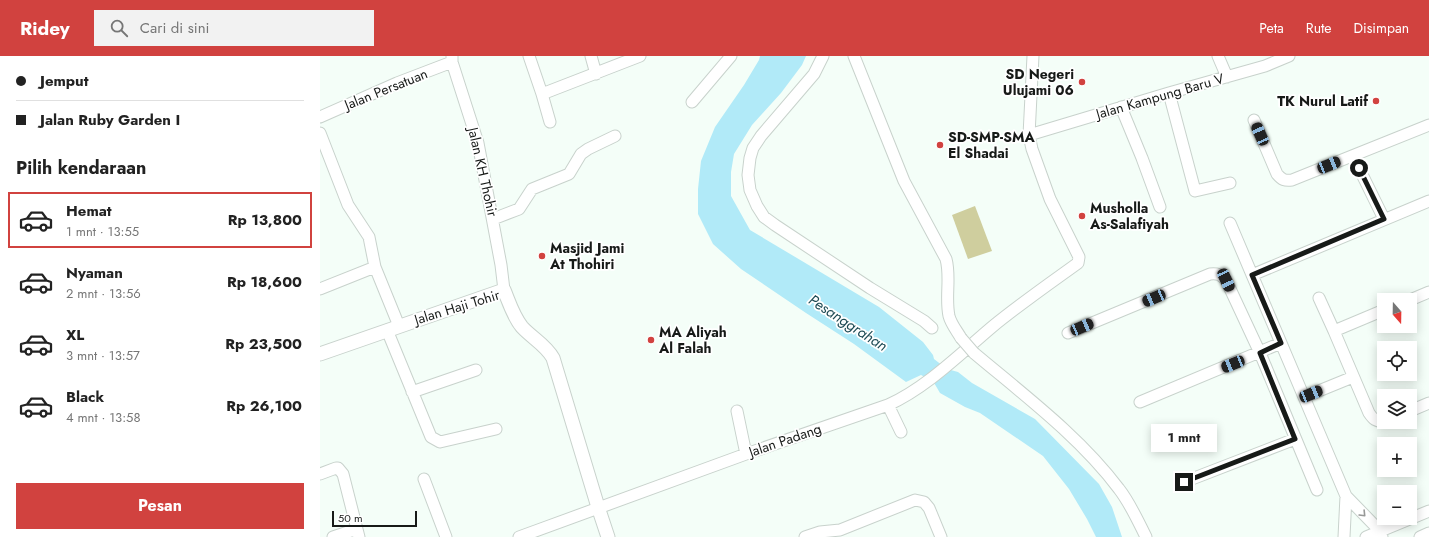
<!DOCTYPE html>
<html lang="id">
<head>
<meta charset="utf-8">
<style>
  body { margin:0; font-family:Jost,sans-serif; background:#f2f2f2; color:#222; height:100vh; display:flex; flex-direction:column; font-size:15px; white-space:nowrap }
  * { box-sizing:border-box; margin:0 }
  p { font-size:13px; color:#767676 }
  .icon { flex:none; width:22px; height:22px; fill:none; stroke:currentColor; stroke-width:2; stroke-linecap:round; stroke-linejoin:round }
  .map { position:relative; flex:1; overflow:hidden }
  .drawer { display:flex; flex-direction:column; background:#fff; width:320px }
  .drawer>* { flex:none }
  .guide { display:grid; align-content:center; height:88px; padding:0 16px; background:#fff }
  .needle { width:26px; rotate:160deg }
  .controls { position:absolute; left:1057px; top:237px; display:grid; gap:8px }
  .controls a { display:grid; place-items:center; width:40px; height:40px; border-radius:0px; background:#fff; box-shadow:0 2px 10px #0003; font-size:20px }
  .scale { position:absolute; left:12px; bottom:10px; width:85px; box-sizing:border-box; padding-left:4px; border:2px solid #171a18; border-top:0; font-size:11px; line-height:14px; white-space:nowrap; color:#171a18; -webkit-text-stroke:3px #fff; paint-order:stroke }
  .end { position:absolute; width:18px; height:18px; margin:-9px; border:5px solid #171a18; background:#fff; box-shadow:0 0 0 2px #fff }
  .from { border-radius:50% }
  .bubble { position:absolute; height:28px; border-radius:0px; background:#fff; box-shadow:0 2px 10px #0003; font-size:13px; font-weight:700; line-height:28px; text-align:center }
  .car { position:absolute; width:12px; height:24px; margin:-12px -6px; border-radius:5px; box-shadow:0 0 3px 1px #0007; background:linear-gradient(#222 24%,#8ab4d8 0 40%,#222 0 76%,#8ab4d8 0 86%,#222 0) }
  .guide b { display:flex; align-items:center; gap:14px; height:38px; font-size:15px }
  .guide b+b { border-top:1px solid #e0e0e0 }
  .guide i { width:10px; height:10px; background:#222 }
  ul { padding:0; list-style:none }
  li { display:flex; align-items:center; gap:12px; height:56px; margin:0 8px 6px; padding:0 8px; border:2px solid transparent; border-radius:0px }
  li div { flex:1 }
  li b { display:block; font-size:15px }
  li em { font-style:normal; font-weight:700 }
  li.active { border-color:#d1423f }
  li>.icon { width:36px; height:36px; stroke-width:1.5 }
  h2 { padding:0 16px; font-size:18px; line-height:48px }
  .action { display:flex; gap:8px; margin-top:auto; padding:8px 16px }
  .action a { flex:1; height:46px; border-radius:0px; background:#d1423f; color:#fff; font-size:16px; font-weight:700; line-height:46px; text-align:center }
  header { display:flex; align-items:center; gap:24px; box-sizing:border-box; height:56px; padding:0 20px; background:#d1423f; color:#fff }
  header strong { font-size:19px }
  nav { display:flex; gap:22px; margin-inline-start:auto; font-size:14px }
  .search { width:280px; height:36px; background:#f2f2f2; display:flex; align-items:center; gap:10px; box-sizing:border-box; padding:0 14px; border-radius:0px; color:#767676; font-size:15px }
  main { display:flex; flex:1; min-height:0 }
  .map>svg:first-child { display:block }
</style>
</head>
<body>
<header>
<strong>Ridey</strong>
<div class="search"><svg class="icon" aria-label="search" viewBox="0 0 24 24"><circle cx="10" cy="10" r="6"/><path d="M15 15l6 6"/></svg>Cari di sini</div>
<nav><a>Peta</a><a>Rute</a><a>Disimpan</a></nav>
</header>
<main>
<section class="drawer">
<div class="guide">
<b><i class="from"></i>Jemput</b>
<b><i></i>Jalan Ruby Garden I</b>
</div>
<h2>Pilih kendaraan</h2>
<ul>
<li class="active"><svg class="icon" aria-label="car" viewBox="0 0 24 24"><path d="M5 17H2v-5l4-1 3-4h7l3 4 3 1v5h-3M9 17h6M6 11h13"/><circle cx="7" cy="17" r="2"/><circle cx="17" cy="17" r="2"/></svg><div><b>Hemat</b><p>1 mnt · 13:55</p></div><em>Rp 13,800</em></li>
<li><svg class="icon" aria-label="car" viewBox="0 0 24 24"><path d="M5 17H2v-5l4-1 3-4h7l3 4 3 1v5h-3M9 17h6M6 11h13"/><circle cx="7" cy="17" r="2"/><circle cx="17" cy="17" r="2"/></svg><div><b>Nyaman</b><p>2 mnt · 13:56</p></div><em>Rp 18,600</em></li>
<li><svg class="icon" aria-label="car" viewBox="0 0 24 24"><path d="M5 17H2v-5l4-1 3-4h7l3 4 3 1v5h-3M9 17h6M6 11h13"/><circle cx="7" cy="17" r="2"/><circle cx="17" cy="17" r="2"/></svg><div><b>XL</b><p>3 mnt · 13:57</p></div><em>Rp 23,500</em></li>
<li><svg class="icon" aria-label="car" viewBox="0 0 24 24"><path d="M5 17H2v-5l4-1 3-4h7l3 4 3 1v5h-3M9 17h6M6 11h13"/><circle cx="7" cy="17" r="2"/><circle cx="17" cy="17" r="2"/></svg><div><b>Black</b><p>4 mnt · 13:58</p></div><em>Rp 26,100</em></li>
</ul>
<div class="action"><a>Pesan</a></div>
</section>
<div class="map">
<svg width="1109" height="481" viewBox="0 0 1109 481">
  <rect width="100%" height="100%" fill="#f4fef8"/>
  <path fill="#cfce9e" d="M655,150L672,195L648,203L632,159Z"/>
  <path fill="#b1eaf8" d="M440,0H486L482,9L461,37L432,69L414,98L411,116V140L430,174L559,251L603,286L613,299L614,303L627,313L638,316L652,327L715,363L779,428L792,451L802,481H776L767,463L749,433L723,400L660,357L645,351L620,337L613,325L601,319L586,326L534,288L486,257L421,213L393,188L378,158V133L381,105L395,71L424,29L439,4Z"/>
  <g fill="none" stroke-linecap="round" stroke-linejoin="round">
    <g stroke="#c8d2cc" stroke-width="13">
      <path id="minor" d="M132,0V6L158,87L181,209L184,234
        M209,0L222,38L320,0
        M271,0L276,18
        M503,0L494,18L441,80L433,92L430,102L428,119L430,134L437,150L444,161L455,169L550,232L604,265L612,272
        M534,0L584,125L626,203C631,221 625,241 629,260C631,268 637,275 641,282
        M898,0L907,21
        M849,37L875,135L910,127
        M222,38L230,66
        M372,46L411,0
        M801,51L822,102L840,151
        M0,61L77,27L132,6
        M934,64L957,118C962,124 965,125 972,124L1109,69
        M0,77L28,149L49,181L55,211L79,270
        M709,79L849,37L945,10L969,0
        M1033,100L1064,163
        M173,163L199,153L212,133L249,118L261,98L268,93L295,80
        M910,167L1026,440L1024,481
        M932,219L1109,145
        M0,233L55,211
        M999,242L1014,275
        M1090,244L1109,236
        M1064,254L1014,275L1049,357C1053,363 1056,366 1064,365
        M67,274L111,381L120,386L176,373
        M748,277L890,218C898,217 901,219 906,224L940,297L997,434
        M654,297C704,339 760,381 799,433C810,447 818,465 826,481
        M92,336L156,314
        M984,341L1033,321
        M820,346L961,287
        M568,349L581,376
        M417,355L426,398
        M1090,355L1109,347
        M0,418L16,412H18L23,418L39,481
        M104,423L126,481
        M864,426L975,383
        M1026,440L1060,475L1062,481
        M13,481L37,473
        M199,481L426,398L568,349C606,332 640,298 672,271C700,248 729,228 758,207L759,201L730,143L712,93L709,79L713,0
        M485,481L500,476L520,474L595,444L604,446L609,452L621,481
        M1046,481L1109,455
        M1100,481L1109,477"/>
    </g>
    <g stroke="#c8d2cc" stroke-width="15">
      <path id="tertiary" d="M0,298L184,234C189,246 193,260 202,271C212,282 226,289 233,302L278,451L288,481"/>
    </g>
    <use href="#minor" stroke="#fff" stroke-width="11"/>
    <use href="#tertiary" stroke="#fff" stroke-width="13"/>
    <g stroke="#c8d2cc" stroke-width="13" stroke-linecap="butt">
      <path id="minor-bridge" d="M641,282L654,297"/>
    </g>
    <use href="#minor-bridge" stroke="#fff" stroke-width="11"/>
  </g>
  <defs><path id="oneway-chevron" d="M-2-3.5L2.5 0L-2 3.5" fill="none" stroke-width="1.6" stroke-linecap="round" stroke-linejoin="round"/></defs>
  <use stroke="#979897" href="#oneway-chevron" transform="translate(1043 458) rotate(46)"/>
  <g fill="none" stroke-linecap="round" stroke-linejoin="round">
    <path stroke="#171a18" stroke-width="5" d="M864,426L975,383L940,297L961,287L932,219L1064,163L1039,112"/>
  </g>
  <g fill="#d1423f" stroke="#fff" stroke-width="1.5">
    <circle cx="762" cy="26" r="4"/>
    <circle cx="1056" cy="45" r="4"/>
    <circle cx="620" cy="89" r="4"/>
    <circle cx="762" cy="160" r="4"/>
    <circle cx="222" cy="200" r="4"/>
    <circle cx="331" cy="284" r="4"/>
  </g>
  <g text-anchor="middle" stroke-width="3.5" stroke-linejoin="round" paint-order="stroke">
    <g font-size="14" font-weight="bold" fill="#171a18" stroke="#fff" text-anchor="start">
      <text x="754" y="23" text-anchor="end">SD Negeri<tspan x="754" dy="16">Ulujami 06</tspan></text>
      <text x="1048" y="50" text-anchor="end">TK Nurul Latif</text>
      <text x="628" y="86">SD-SMP-SMA<tspan x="628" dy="16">El Shadai</tspan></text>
      <text x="770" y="157">Musholla<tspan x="770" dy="16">As-Salafiyah</tspan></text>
      <text x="230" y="197">Masjid Jami<tspan x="230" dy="16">At Thohiri</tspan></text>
      <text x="339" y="281">MA Aliyah<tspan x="339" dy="16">Al Falah</tspan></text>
    </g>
    <g font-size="14" fill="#171a18" stroke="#fff">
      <text transform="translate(66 33) rotate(-22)" y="5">Jalan Persatuan</text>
      <text transform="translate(840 40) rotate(-16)" y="5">Jalan Kampung Baru V</text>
      <text transform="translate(163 116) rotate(77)" y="5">Jalan KH Thohir</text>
      <text transform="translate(137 251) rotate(-17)" y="5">Jalan Haji Tohir</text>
      <text transform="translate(465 384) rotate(-19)" y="5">Jalan Padang</text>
    </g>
    <g font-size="15" font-style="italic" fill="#1c4a54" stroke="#fff">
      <text transform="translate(528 267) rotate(33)" y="5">Pesanggrahan</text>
    </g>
  </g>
</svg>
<div class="controls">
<a><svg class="needle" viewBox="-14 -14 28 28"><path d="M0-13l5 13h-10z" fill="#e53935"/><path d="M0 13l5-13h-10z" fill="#767676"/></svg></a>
<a><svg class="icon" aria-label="locate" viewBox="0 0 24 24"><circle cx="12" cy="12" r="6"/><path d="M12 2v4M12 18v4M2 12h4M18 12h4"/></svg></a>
<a><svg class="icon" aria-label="layers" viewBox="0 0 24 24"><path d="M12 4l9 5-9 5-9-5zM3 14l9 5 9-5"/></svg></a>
<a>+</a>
<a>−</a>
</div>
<div class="scale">50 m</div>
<i class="end from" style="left:1039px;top:112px"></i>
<i class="end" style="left:864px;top:426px"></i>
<div class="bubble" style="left:831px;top:368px;width:66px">1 mnt</div>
<i class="car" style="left:940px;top:78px;rotate:336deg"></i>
<i class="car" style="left:1009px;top:109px;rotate:68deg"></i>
<i class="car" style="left:906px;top:224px;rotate:155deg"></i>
<i class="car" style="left:834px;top:242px;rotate:247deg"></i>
<i class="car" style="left:762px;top:271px;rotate:67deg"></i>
<i class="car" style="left:913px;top:308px;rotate:248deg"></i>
<i class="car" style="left:991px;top:338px;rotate:68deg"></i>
</div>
</main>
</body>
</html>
